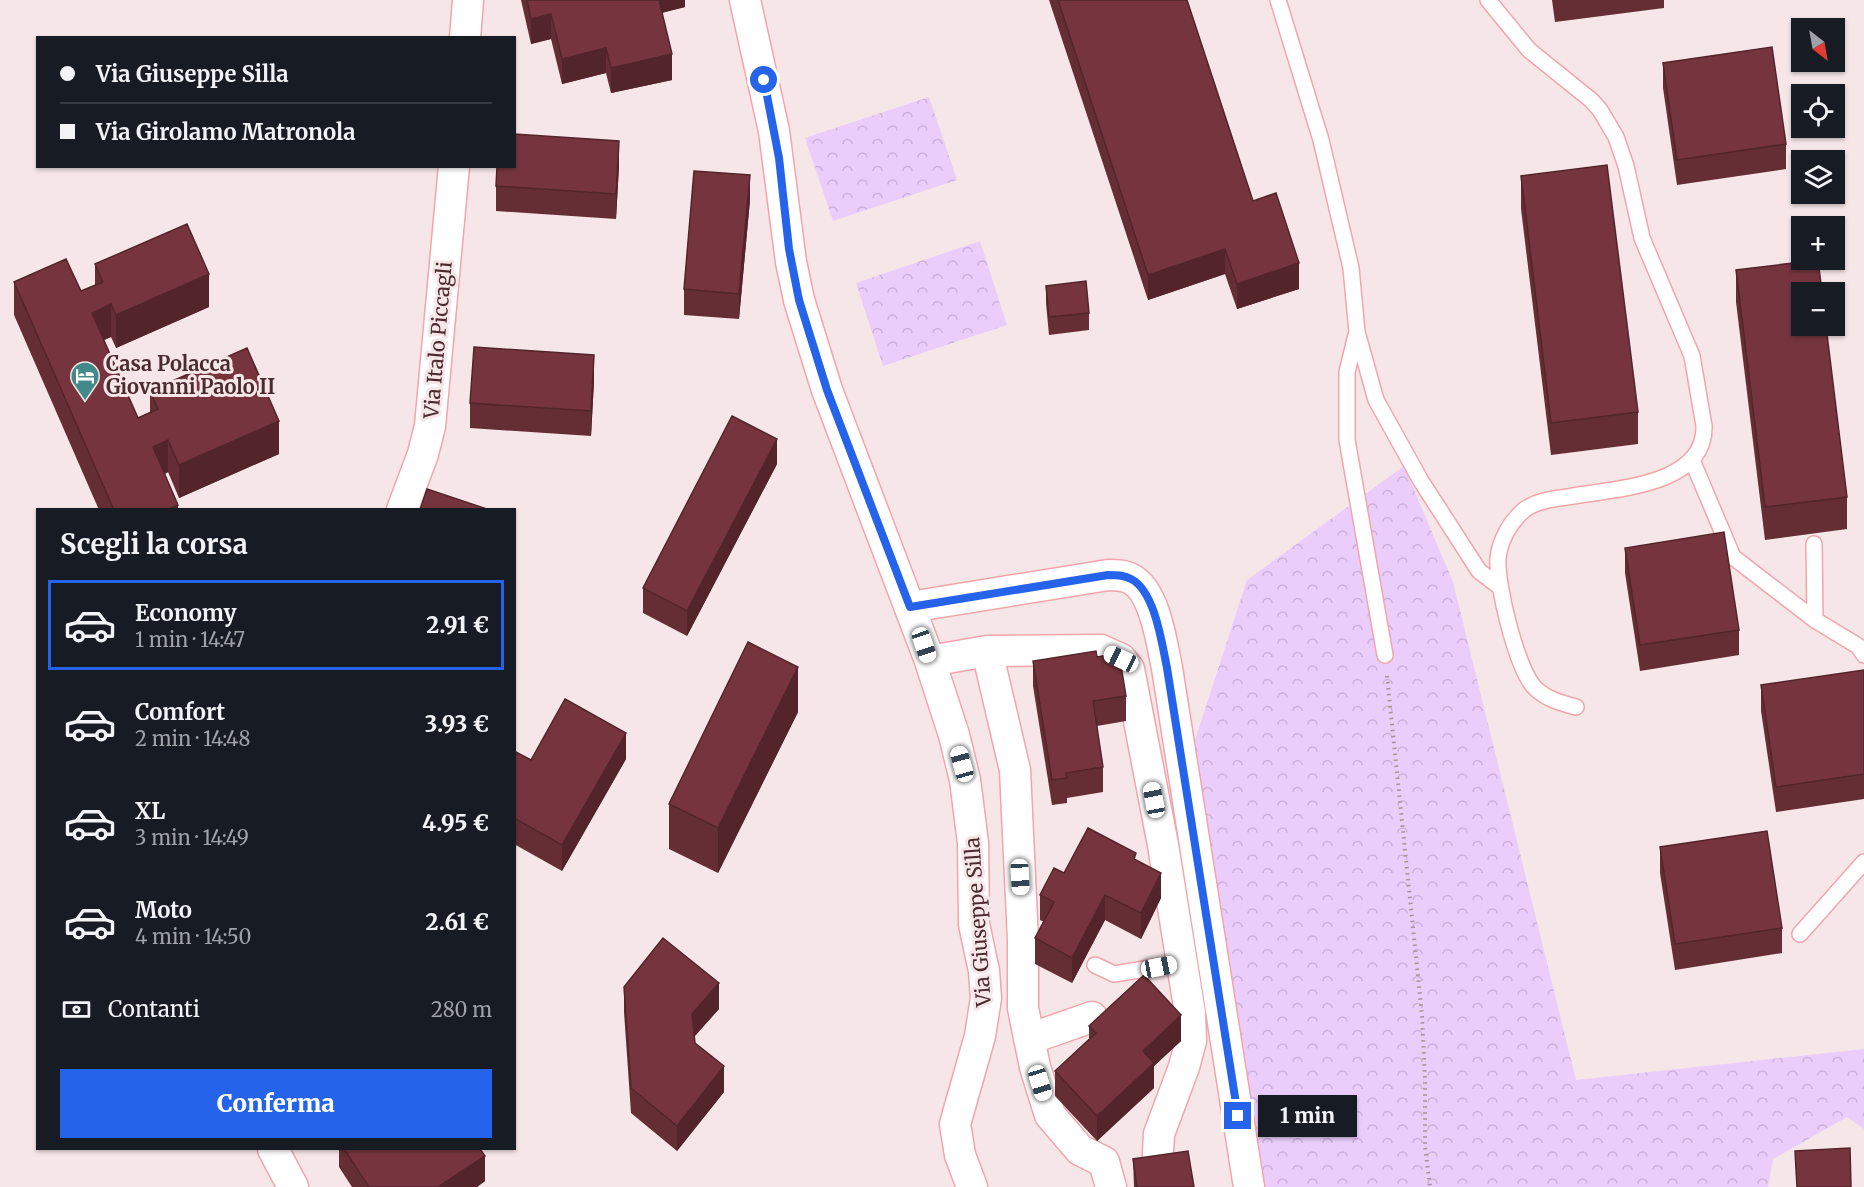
<!DOCTYPE html>
<html lang="it">
<head>
<meta charset="utf-8">
<style>
  body { margin:0; font-family:Merriweather,serif; background:#20242c; color:#f1f3f6; height:100vh; display:flex; flex-direction:column; font-size:22px; white-space:nowrap }
  * { box-sizing:border-box; margin:0 }
  p { font-size:20px; color:#9ea1a6 }
  .icon { flex:none; width:33px; height:33px; fill:none; stroke:currentColor; stroke-width:2; stroke-linecap:round; stroke-linejoin:round }
  .map { position:relative; flex:1; overflow:hidden }
  .sheet { position:absolute; left:36px; top:508px; width:480px; height:642px; display:flex; flex-direction:column; background:#171b24; border-radius:0px; box-shadow:0 2px 4px #0004 }
  .sheet>* { flex:none }
  .banner { position:absolute; left:36px; top:36px; width:480px; height:132px; border-radius:0px; box-shadow:0 2px 4px #0004; display:grid; align-content:center; height:132px; padding:0 24px; background:#171b24 }
  .needle { width:39px; rotate:149deg }
  .tools { position:absolute; left:1791px; top:18px; display:grid; gap:12px }
  .tools a { display:grid; place-items:center; width:54px; height:54px; border-radius:0px; background:#171b24; box-shadow:0 2px 4px #0004; font-size:30px }
  .end { position:absolute; width:27px; height:27px; margin:-14px; border:8px solid #2563eb; background:#fff; box-shadow:0 0 0 3px #fff }
  .from { border-radius:50% }
  .bubble { position:absolute; height:42px; border-radius:0px; background:#171b24; box-shadow:0 2px 4px #0004; font-size:20px; font-weight:800; line-height:42px; text-align:center }
  .car { position:absolute; width:18px; height:36px; margin:-18px -9px; border-radius:8px; box-shadow:0 0 4px 2px #0007; background:linear-gradient(#fff 24%,#345 0 40%,#fff 0 76%,#345 0 86%,#fff 0) }
  .banner b { display:flex; align-items:center; gap:21px; height:57px; font-size:22px }
  .banner b+b { border-top:2px solid #363941 }
  .banner i { width:15px; height:15px; background:#f1f3f6 }
  ul { padding:0; list-style:none }
  li { display:flex; align-items:center; gap:18px; height:90px; margin:0 12px 9px; padding:0 12px; border:3px solid transparent; border-radius:0px }
  li div { flex:1 }
  li b { display:block; font-size:22px }
  li em { font-style:normal; font-weight:800 }
  li.active { border-color:#2563eb }
  li>.icon { width:54px; height:54px; stroke-width:1.5 }
  h2 { padding:0 24px; font-size:27px; line-height:72px }
  .pay { display:flex; align-items:center; gap:15px; height:66px; padding:0 24px; font-size:22px }
  .pay p { margin-inline-start:auto }
  .action { display:flex; gap:12px; margin-top:auto; padding:12px 24px }
  .action a { flex:1; height:69px; border-radius:0px; background:#2563eb; color:#fff; font-size:24px; font-weight:800; line-height:69px; text-align:center }
  .map>svg:first-child { display:block }
</style>
</head>
<body>
<div class="map">
<svg width="1864" height="1187" viewBox="0 0 1864 1187">
  <defs>
    <pattern id="forest-crowns" width="20" height="18" patternUnits="userSpaceOnUse" patternTransform="scale(1.5)"><rect width="20" height="18" fill="#ebcdfc"/><path d="M2 6a3 3 0 1 1 6 0M12 15a3 3 0 1 1 6 0" fill="none" stroke="#cbb0d8"/></pattern>
  </defs>
  <rect width="100%" height="100%" fill="#f6e6e7"/>
  <path fill="url(#forest-crowns)" d="M929,97L957,180L833,221L805,138Z
    M980,241L1007,325L883,366L856,283Z
    M1404,466L1453,582L1576,1080L1864,1049V1129L1847,1117L1773,1159L1768,1187H1258L1192,749L1247,580Z"/>
  <g fill="none" stroke-linecap="round" stroke-linejoin="round">
    <g stroke="#f2a5ac" stroke-width="18">
      <path id="lane" d="M1278,0L1321,140L1351,268L1357,332L1376,400L1421,481L1479,571L1500,587
        M1488,0L1529,50L1591,100L1600,110L1616,137L1626,166L1642,238L1692,356L1704,426C1706,487 1610,489 1567,497C1552,499 1536,501 1524,510C1510,522 1500,540 1498,558C1496,584 1517,670 1535,688C1546,699 1561,703 1576,707
        M1356,335L1347,372V440L1385,655
        M1692,460L1733,557L1815,620L1858,646L1864,655
        M1814,544L1815,620
        M1800,934L1864,862
        M1095,965L1114,974L1182,963"/>
    </g>
    <g stroke="#f2a5ac" stroke-width="33">
      <path id="street" d="M745,0L774,131L791,262L799,300L827,390L930,661L954,735L965,780L973,843L974,924L984,971L986,998L980,1036L955,1124L960,1155L972,1187
        M465,38L468,0
        M402,510L423,454L430,426L454,166
        M910,607L1108,575C1116,575 1124,575 1131,579C1155,591 1162,644 1167,668L1249,1187
        M987,651L1015,770L1023,941V1008L1035,1067L1050,1115L1080,1150L1104,1162L1111,1187
        M930,661L987,651L1101,650L1121,659L1129,669L1163,845L1190,1013L1191,1041L1184,1067L1159,1134L1157,1171
        M1029,1039L1092,1017
        M273,1149L293,1187"/>
    </g>
    <path stroke="#a99294" stroke-width="4" stroke-dasharray="1.5 4.5" stroke-linecap="butt" d="M1387,676L1422,1015L1425,1079V1146L1430,1187"/>
    <use href="#lane" stroke="#fff" stroke-width="15"/>
    <use href="#street" stroke="#fff" stroke-width="30"/>
  </g>
  <path fill="#652e35" d="M521,0H685V7L662,13L672,80L611,93L606,73L562,84L551,39L531,44Z
    M1049,0H1187L1253,201L1299,289L1237,309L1225,274L1148,300Z
    M1552,0H1664V8L1555,22Z
    M1663,63L1786,144V169L1677,185L1663,88Z
    M619,166L616,219L496,211V186Z
    M1521,176L1638,412V444L1551,455L1521,209Z
    M750,200L739,319L684,315V289Z
    M95,264L209,307L116,348L111,337L104,340L138,418L150,412V391L279,454L179,498L168,472L165,474L178,510H99L14,315V282L81,291L95,285Z
    M1736,270L1847,497V529L1765,540L1736,302Z
    M1046,286L1089,313V330L1049,335L1046,303Z
    M594,381L591,436L470,428V403Z
    M777,464L687,636L643,613V588Z
    M1625,548L1739,630V655L1640,671L1625,573Z
    M1097,657L1126,696V721L1097,726L1103,767V792L1067,798V803L1052,805L1033,686V661Z
    M1864,670V799L1776,812L1761,711V685Z
    M798,712L718,873L669,849V804Z
    M514,751L531,760L626,759L562,871L514,844Z
    M1660,847L1782,928V953L1675,970L1660,873Z
    M1136,860L1161,898L1141,939L1105,920L1072,983L1035,964V938L1044,922L1040,920V895L1064,873Z
    M624,987L719,1009L694,1037L695,1043L724,1092L677,1151L631,1113L624,1012Z
    M1089,1026L1181,1041L1154,1066V1088L1097,1141L1055,1096V1071L1089,1039Z
    M339,1149H480L485,1181L477,1187H352L339,1167Z
    M1133,1159L1194,1187H1134Z"/>
  <path fill="#53252b" d="M656,0H685V7L656,14Z
    M551,14V39L531,44V19Z
    M606,48V73L562,84V59Z
    M672,54V80L611,93V68Z
    M619,141V166L616,219V194Z
    M750,175V200L739,319V294Z
    M1225,249V274L1148,300V275Z
    M1299,263V289L1237,309V284Z
    M209,274V307L116,348V315Z
    M111,304V337L92,345V313Z
    M594,355V381L591,436V411Z
    M279,421V454L179,498V465Z
    M777,439V464L687,636V611Z
    M168,440V472L153,480V447Z
    M178,505V510H167Z
    M798,667V712L718,873V828Z
    M626,733V759L562,871V845Z
    M1161,873V898L1141,939V913Z
    M1105,895V920L1072,983V958Z
    M719,983V1009L692,1039V1014Z
    M1181,1015V1041L1154,1066V1088L1097,1141V1116L1143,1051Z
    M724,1066V1092L677,1151V1126Z
    M485,1156V1181L477,1187H438Z"/>
  <path fill="#76353e" stroke="#53252b" stroke-width="1.5" d="M527,0H659L672,54L611,68L606,48L562,59L551,14L531,19Z
    M1058,0H1187L1253,201L1276,193L1299,263L1237,284L1225,249L1148,275Z
    M1772,47L1786,144L1677,160L1663,63Z
    M514,134L619,141L616,194L496,186L497,166H514Z
    M1607,165L1638,412L1551,423L1521,176Z
    M694,171L750,175L739,294L684,289Z
    M187,224L209,274L116,315L111,304L92,313L138,418L158,409L150,391L247,348L279,421L179,465L168,440L153,447L178,505L167,510H114L14,282L66,259L81,291L103,282L95,264Z
    M1818,260L1822,292H1802V326H1826L1847,497L1765,507L1736,270Z
    M1086,281L1089,313L1049,317L1046,286Z
    M474,347L594,355L591,411L470,403Z
    M732,416L777,439L687,611L643,588Z
    M427,489L487,509L486,510H420Z
    M1724,532L1739,630L1640,645L1625,548Z
    M748,642L798,667L718,828L669,804Z
    M1096,651L1097,657L1119,653L1126,696L1093,701L1103,767L1066,773L1067,778L1052,780L1033,661Z
    M1864,670V774L1776,787L1761,685Z
    M565,699L626,733L562,845L514,818V751L531,760Z
    M1088,828L1136,853L1134,859L1161,873L1141,913L1105,895L1072,958L1035,938L1054,902L1040,895L1054,868L1064,873Z
    M1767,831L1782,928L1675,944L1660,847Z
    M663,938L719,983L692,1014L695,1043L724,1066L677,1126L631,1088L624,987Z
    M1144,975L1181,1015L1143,1051L1154,1063L1097,1116L1055,1071L1096,1033L1089,1026Z
    M1850,1148L1851,1187H1797L1795,1151Z
    M344,1149H480L485,1156L438,1187H369Z
    M1188,1151L1194,1187H1137L1133,1159Z"/>
  <g fill="none" stroke-linecap="round" stroke-linejoin="round">
    <path stroke="#2563eb" stroke-width="8" d="M764,80L779,158L789,249L799,300L827,390L910,607L1108,575C1116,575 1124,575 1131,579C1155,591 1162,644 1167,668L1238,1116"/>
  </g>
  <defs>
    <g id="hotel-pin" transform="scale(1.5)"><path d="M0 17L-7.5 6A9.5 9.5 0 1 1 7.5 6Z" fill="#428a89" stroke="#f6e6e7"/><path d="M-6-4.5h1.5V1H6V5H4.5V3h-9V5H-6ZM-4 0a1.8 1.8 0 1 1 3.6 0ZM.5 0V-2.5h3Q6-2.5 6 0Z" fill="#fff"/></g>
  </defs>
  <g fill-rule="evenodd">
    <use href="#hotel-pin" x="85" y="376"/>
  </g>
  <g text-anchor="middle" stroke-width="6" stroke-linejoin="round" paint-order="stroke">
    <g font-size="20" fill="#4a2b2e" stroke="#f6e6e7">
      <text transform="translate(438 340) rotate(-85)" y="7">Via Italo Piccagli</text>
      <text transform="translate(978 922) rotate(-94)" y="7">Via Giuseppe Silla</text>
    </g>
    <g font-size="20" font-weight="bold" fill="#4a2b2e" stroke="#f6e6e7" text-anchor="start">
      <text x="106" y="371">Casa Polacca<tspan x="106" dy="23">Giovanni Paolo II</tspan></text>
    </g>
  </g>
</svg>
<div class="tools">
<a><svg class="needle" viewBox="-14 -14 28 28"><path d="M0-13l5 13h-10z" fill="#e53935"/><path d="M0 13l5-13h-10z" fill="#9ea1a6"/></svg></a>
<a><svg class="icon" aria-label="locate" viewBox="0 0 24 24"><circle cx="12" cy="12" r="6"/><path d="M12 2v4M12 18v4M2 12h4M18 12h4"/></svg></a>
<a><svg class="icon" aria-label="layers" viewBox="0 0 24 24"><path d="M12 4l9 5-9 5-9-5zM3 14l9 5 9-5"/></svg></a>
<a>+</a>
<a>−</a>
</div>
<i class="end from" style="left:764px;top:80px"></i>
<i class="end" style="left:1238px;top:1116px"></i>
<div class="bubble" style="left:1258px;top:1095px;width:99px">1 min</div>
<i class="car" style="left:924px;top:645px;rotate:161deg"></i>
<i class="car" style="left:1121px;top:659px;rotate:295deg"></i>
<i class="car" style="left:962px;top:764px;rotate:345deg"></i>
<i class="car" style="left:1154px;top:800px;rotate:349deg"></i>
<i class="car" style="left:1020px;top:877px;rotate:177deg"></i>
<i class="car" style="left:1159px;top:967px;rotate:79deg"></i>
<i class="car" style="left:1040px;top:1083px;rotate:163deg"></i>
<div class="banner">
<b><i class="from"></i>Via Giuseppe Silla</b>
<b><i></i>Via Girolamo Matronola</b>
</div>
<section class="sheet">
<h2>Scegli la corsa</h2>
<ul>
<li class="active"><svg class="icon" aria-label="car" viewBox="0 0 24 24"><path d="M5 17H2v-5l4-1 3-4h7l3 4 3 1v5h-3M9 17h6M6 11h13"/><circle cx="7" cy="17" r="2"/><circle cx="17" cy="17" r="2"/></svg><div><b>Economy</b><p>1 min · 14:47</p></div><em>2.91 €</em></li>
<li><svg class="icon" aria-label="car" viewBox="0 0 24 24"><path d="M5 17H2v-5l4-1 3-4h7l3 4 3 1v5h-3M9 17h6M6 11h13"/><circle cx="7" cy="17" r="2"/><circle cx="17" cy="17" r="2"/></svg><div><b>Comfort</b><p>2 min · 14:48</p></div><em>3.93 €</em></li>
<li><svg class="icon" aria-label="car" viewBox="0 0 24 24"><path d="M5 17H2v-5l4-1 3-4h7l3 4 3 1v5h-3M9 17h6M6 11h13"/><circle cx="7" cy="17" r="2"/><circle cx="17" cy="17" r="2"/></svg><div><b>XL</b><p>3 min · 14:49</p></div><em>4.95 €</em></li>
<li><svg class="icon" aria-label="car" viewBox="0 0 24 24"><path d="M5 17H2v-5l4-1 3-4h7l3 4 3 1v5h-3M9 17h6M6 11h13"/><circle cx="7" cy="17" r="2"/><circle cx="17" cy="17" r="2"/></svg><div><b>Moto</b><p>4 min · 14:50</p></div><em>2.61 €</em></li>
</ul>
<div class="pay"><svg class="icon" aria-label="cash" viewBox="0 0 24 24"><path d="M3 7h18v10H3z"/><circle cx="12" cy="12" r="2"/></svg>Contanti<p>280 m</p></div>
<div class="action"><a>Conferma</a></div>
</section>
</div>
</body>
</html>
